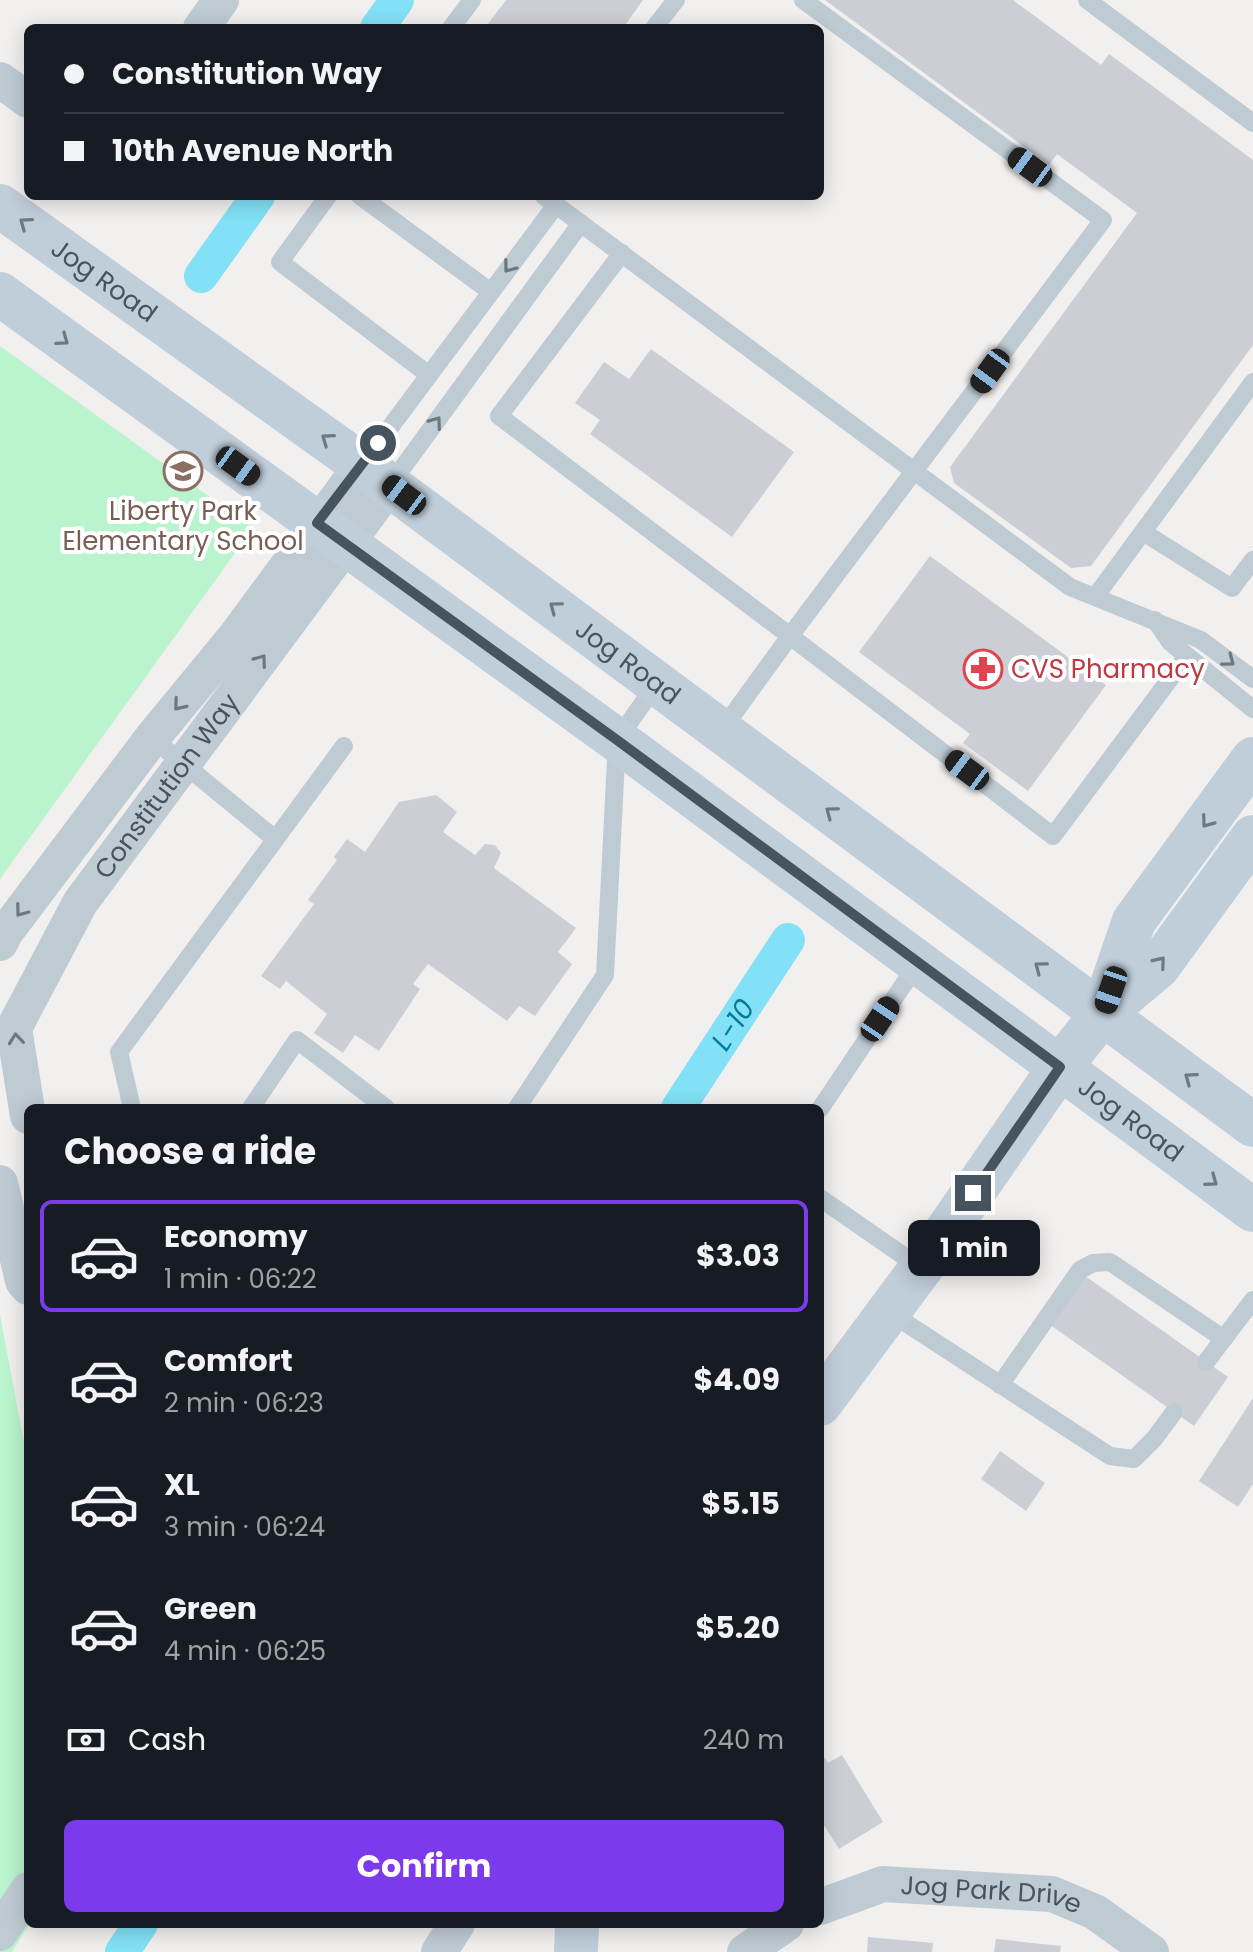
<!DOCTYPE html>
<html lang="en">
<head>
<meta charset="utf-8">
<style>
  body { margin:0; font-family:Poppins,sans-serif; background:#242831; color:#f1f3f6; height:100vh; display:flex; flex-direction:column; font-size:30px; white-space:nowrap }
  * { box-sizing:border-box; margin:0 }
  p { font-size:26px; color:#9ea1a6 }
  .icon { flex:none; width:44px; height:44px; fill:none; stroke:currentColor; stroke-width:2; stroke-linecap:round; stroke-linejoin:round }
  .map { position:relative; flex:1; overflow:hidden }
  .panel { position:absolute; left:24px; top:1104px; width:800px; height:824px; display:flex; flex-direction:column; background:#171b24; border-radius:12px; box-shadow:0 4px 20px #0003 }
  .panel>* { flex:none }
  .hud { position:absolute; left:24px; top:24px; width:800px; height:176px; border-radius:12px; box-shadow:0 4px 20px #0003; display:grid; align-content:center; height:176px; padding:0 40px; background:#171b24 }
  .end { position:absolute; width:36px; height:36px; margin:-18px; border:10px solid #45545f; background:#fff; box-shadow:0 0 0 4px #fff }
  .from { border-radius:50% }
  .bubble { position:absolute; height:56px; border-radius:12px; background:#171b24; box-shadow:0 4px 20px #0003; font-size:26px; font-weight:700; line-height:56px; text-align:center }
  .car { position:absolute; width:24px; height:48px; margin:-24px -12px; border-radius:10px; box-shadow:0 0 6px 2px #0007; background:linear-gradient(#222 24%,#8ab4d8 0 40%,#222 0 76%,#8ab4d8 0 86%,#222 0) }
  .hud b { display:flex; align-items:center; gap:28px; height:76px; font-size:30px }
  .hud b+b { border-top:2px solid #363941 }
  .hud i { width:20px; height:20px; background:#f1f3f6 }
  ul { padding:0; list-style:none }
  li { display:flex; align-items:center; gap:24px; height:112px; margin:0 16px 12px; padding:0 24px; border:4px solid transparent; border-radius:12px }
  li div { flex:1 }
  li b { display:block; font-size:30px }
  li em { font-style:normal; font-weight:700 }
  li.current { border-color:#7c3aed }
  li>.icon { width:72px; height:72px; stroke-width:1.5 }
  h2 { padding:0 40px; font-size:36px; line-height:96px }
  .pay { display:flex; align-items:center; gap:20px; height:88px; padding:0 40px; font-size:30px }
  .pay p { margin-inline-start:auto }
  .action { display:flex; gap:16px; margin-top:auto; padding:16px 40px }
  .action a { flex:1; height:92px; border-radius:12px; background:#7c3aed; color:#fff; font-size:32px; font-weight:700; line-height:92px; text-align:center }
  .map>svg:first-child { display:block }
</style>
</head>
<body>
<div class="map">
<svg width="1253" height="1952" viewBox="0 0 1253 1952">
  <rect width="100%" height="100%" fill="#f2efef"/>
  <path fill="#baf4ce" d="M0,346L253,528L0,879Z
    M0,1315L28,1464L30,1924L12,1952H0Z"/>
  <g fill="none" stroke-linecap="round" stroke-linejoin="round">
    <g stroke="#82e1f6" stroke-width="34">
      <path d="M377,28L397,0"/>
      <path d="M201,276L258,196"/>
      <path id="s1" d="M678,1108L788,940"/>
      <path d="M122,1952L141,1924"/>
    </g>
  </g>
  <path fill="#cbcfd5" d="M506,0H643L623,28H485Z
    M825,0H1013L1101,65L1109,54L1253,160V345L1091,566L1071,568L954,483L950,467L1137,213L1057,154L1049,165Z
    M651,349L794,452L732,537L590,434L600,420L575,403L604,362L629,379Z
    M930,556L1106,685L1028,791L963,743L970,734L859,652Z
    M436,795L457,812L443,832L475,855L485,844L495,845L501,853L494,868L576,928L558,952L572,964L535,1016L519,1006L507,1021L428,964L413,984L420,989L379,1051L355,1035L343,1053L314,1033L327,1014L286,981L280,989L261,976L314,904L308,900L337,860L334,857L347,839L365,852L399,802Z
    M1081,1273L1228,1377L1194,1426L1046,1322Z
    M1253,1398V1484L1238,1507L1199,1481Z
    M1000,1451L1045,1483L1026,1511L981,1479Z
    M820,1751L828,1763L842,1755L883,1822L839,1849L820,1819Z
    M868,1937L933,1943L932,1952H867Z
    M996,1939L1061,1946L1060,1952H994Z"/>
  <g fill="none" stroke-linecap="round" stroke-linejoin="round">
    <path stroke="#bfcbd3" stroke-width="18" d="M803,0L1103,220L790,636L1053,836L1187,656
      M1087,0L1253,123
      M451,28L472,0
      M654,28L676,0
      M328,196L280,262L429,375
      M360,196L491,292
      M544,196L1070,587L1201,640L1253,679
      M622,253L499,416L790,636L721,731
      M362,465L556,205
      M390,485L581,223
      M1143,532L1232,588L1253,560
      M1095,597L1253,382
      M1155,620L1170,642L1253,709
      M152,738L275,839
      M132,1108L119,1052L344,746
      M251,1108L297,1040L386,1108
      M517,1108L605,975L617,740L657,683
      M820,1109L918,963
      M820,1198L921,1268
      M889,1312L1110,1456L1134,1459L1154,1439L1174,1412
      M1206,1362L1253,1300
      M1000,1385L1080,1270L1093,1263L1110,1262L1224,1339"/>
    <g stroke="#bfcbd3" stroke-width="36">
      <path d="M201,28L221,0"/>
      <path d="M0,80L28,100"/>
      <path d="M0,943L5,933L152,738L236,636L362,465"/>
      <path id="s2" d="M28,1116L14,1028L80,903L390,485"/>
      <path d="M0,1183L23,1281L28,1287"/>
      <path id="s3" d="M820,1907L883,1884L1052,1894L1095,1912L1151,1952"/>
      <path d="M0,1933L28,1890"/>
      <path d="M439,1952L457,1924"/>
      <path d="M745,1952L786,1924"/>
    </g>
    <g stroke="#c0ceda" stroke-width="44">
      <path id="s4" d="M0,206L362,465L1253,1125"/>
      <path id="s5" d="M0,294L617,740L1253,1210"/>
      <path d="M1102,1014L1134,921L1253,759"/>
      <path d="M820,1404L921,1268L1060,1067L1102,1014L1158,967L1253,837"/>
      <path d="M576,1952L577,1924"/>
    </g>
  </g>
  <defs><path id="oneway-chevron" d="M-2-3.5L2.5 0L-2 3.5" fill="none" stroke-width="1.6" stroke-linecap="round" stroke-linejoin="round" transform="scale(2)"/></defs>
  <g stroke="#6a7984">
    <use href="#oneway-chevron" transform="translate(25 223) rotate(-144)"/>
    <use href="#oneway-chevron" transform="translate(63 340) rotate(36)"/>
    <use href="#oneway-chevron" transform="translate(327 439) rotate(-144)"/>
    <use href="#oneway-chevron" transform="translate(555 607) rotate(-143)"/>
    <use href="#oneway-chevron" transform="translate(831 812) rotate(-143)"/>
    <use href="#oneway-chevron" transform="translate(1207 822) rotate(126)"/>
    <use href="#oneway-chevron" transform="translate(1160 962) rotate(-50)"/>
    <use href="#oneway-chevron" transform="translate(1040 967) rotate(-143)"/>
    <use href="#oneway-chevron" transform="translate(1190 1078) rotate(-144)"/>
    <use href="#oneway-chevron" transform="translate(1212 1181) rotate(36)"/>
  </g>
  <g stroke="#6a7882">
    <use href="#oneway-chevron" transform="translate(509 267) rotate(127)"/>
    <use href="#oneway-chevron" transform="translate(436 422) rotate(-54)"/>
    <use href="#oneway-chevron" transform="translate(261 660) rotate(-54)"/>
    <use href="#oneway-chevron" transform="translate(1229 661) rotate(37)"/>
    <use href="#oneway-chevron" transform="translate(179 705) rotate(130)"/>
    <use href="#oneway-chevron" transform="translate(21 911) rotate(127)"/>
    <use href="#oneway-chevron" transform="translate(16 1039) rotate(-96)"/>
  </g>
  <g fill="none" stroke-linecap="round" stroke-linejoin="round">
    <path stroke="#45545f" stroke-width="10" d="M378,443L317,523L617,740L1060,1067L973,1193"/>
  </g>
  <defs>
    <g id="school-ring" transform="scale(2)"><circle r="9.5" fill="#fff" stroke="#8d6e63" stroke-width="1.5"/><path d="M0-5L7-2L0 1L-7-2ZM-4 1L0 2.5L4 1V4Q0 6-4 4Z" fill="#8d6e63"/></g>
    <g id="pharmacy-ring" transform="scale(2)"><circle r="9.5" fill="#fff" stroke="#e0444e" stroke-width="1.5"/><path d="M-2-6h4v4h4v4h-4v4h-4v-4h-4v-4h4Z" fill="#e0444e"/></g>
  </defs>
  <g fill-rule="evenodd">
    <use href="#school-ring" x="183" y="471"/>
    <use href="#pharmacy-ring" x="983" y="669"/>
  </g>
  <g text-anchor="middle" stroke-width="8" stroke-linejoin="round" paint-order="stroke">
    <g font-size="26" fill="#45545f" stroke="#fff">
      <text dy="9" stroke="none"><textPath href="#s4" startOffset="128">Jog Road</textPath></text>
      <text dy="9" stroke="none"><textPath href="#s4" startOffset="776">Jog Road</textPath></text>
      <text dy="9" stroke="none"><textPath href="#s2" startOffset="376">Constitution Way</textPath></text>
      <text dy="9" stroke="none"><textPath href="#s5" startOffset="1400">Jog Road</textPath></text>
      <text dy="9" stroke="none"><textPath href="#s3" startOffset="176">Jog Park Drive</textPath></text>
    </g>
    <g font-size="26" fill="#785e54" stroke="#fff">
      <text x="183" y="520">Liberty Park<tspan x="183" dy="30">Elementary School</tspan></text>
    </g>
    <g font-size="26" fill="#be3a42" stroke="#fff" text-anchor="start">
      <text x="1011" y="678">CVS Pharmacy</text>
    </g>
    <g font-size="28" font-style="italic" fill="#037c97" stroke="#fff">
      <text dy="10" stroke="none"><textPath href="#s1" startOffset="100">L-10</textPath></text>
    </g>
  </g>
</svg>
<i class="end from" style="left:378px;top:443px"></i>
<i class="end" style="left:973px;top:1193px"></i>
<div class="bubble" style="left:908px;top:1220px;width:132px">1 min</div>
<i class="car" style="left:1030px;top:167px;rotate:306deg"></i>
<i class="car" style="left:990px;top:371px;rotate:216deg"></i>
<i class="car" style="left:238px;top:466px;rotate:126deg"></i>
<i class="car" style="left:404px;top:495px;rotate:307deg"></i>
<i class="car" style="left:967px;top:770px;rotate:307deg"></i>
<i class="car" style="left:1111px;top:990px;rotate:199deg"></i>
<i class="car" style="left:880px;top:1019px;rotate:34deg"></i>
<div class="hud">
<b><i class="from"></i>Constitution Way</b>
<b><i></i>10th Avenue North</b>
</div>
<section class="panel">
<h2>Choose a ride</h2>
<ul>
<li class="current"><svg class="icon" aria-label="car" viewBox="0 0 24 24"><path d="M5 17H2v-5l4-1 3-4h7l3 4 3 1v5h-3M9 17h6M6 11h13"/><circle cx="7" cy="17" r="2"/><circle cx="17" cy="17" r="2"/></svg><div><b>Economy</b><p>1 min · 06:22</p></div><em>$3.03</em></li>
<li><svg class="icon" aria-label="car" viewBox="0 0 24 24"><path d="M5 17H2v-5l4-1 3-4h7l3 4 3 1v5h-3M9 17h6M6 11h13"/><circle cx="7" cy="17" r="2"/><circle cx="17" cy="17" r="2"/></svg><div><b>Comfort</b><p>2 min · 06:23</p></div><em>$4.09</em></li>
<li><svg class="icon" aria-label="car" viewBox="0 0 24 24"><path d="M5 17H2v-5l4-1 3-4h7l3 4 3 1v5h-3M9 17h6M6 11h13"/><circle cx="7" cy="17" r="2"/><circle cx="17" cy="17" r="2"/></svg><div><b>XL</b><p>3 min · 06:24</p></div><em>$5.15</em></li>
<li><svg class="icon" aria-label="car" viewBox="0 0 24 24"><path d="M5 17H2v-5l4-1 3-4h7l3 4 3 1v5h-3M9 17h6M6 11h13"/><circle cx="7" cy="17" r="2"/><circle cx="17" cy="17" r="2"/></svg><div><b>Green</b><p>4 min · 06:25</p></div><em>$5.20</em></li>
</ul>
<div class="pay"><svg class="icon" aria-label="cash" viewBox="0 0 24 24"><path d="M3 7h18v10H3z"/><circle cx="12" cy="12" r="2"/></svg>Cash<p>240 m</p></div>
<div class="action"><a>Confirm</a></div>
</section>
</div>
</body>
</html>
